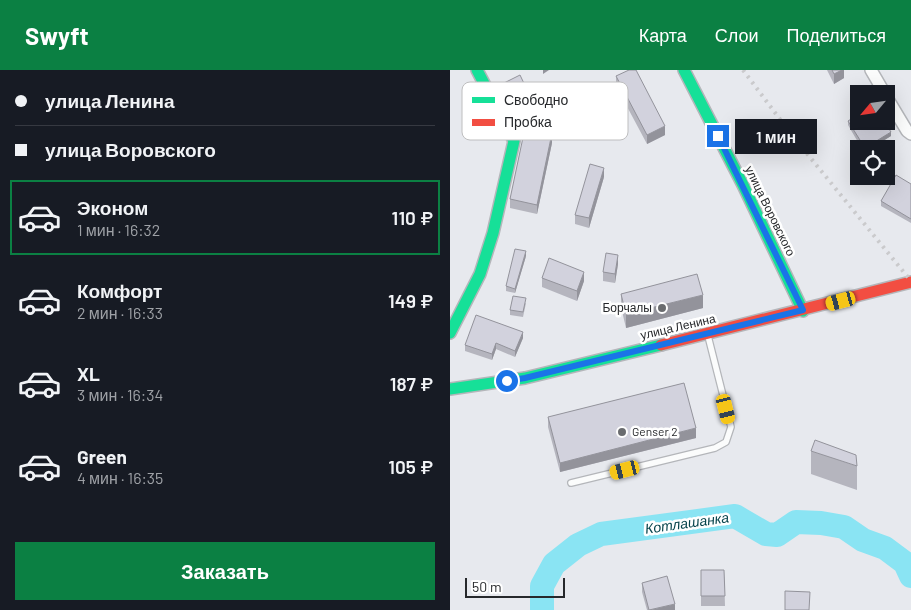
<!DOCTYPE html>
<html lang="ru">
<head>
<meta charset="utf-8">
<style>
  body { margin:0; font-family:Barlow,sans-serif; background:#20242c; color:#f1f3f6; height:100vh; display:flex; flex-direction:column; font-size:19px; white-space:nowrap }
  * { box-sizing:border-box; margin:0 }
  p { font-size:16px; color:#9ea1a6 }
  .icon { flex:none; width:28px; height:28px; fill:none; stroke:currentColor; stroke-width:2; stroke-linecap:round; stroke-linejoin:round }
  .map { position:relative; flex:1; overflow:hidden }
  .side { display:flex; flex-direction:column; background:#171b24; width:450px }
  .side>* { flex:none }
  .guide { display:grid; align-content:center; height:110px; padding:0 15px; background:#171b24 }
  .needle { width:32px; rotate:241deg }
  .tools { position:absolute; left:400px; top:15px; display:grid; gap:10px }
  .tools a { display:grid; place-items:center; width:45px; height:45px; border-radius:0px; background:#171b24; box-shadow:0 5px 20px #0002; font-size:25px }
  .scale { position:absolute; left:15px; bottom:12px; width:100px; box-sizing:border-box; padding-left:5px; border:2px solid #26282b; border-top:0; font-size:14px; line-height:18px; white-space:nowrap; color:#26282b; -webkit-text-stroke:4px #fff; paint-order:stroke }
  .end { position:absolute; width:22px; height:22px; margin:-11px; border:6px solid #1a73e8; background:#fff; box-shadow:0 0 0 2px #fff }
  .from { border-radius:50% }
  .bubble { position:absolute; height:35px; border-radius:0px; background:#171b24; box-shadow:0 5px 20px #0002; font-size:16px; font-weight:600; line-height:35px; text-align:center }
  .car { position:absolute; width:15px; height:30px; margin:-15px -8px; border-radius:6px; box-shadow:0 0 4px 1px #0007; background:linear-gradient(#f5c518 24%,#345 0 40%,#f5c518 0 76%,#345 0 86%,#f5c518 0) }
  .guide b { display:flex; align-items:center; gap:18px; height:48px; font-size:19px }
  .guide b+b { border-top:1px solid #363941 }
  .guide i { width:12px; height:12px; background:#f1f3f6 }
  ul { padding:0; list-style:none }
  li { display:flex; align-items:center; gap:15px; height:75px; margin:0 10px 8px; padding:0 5px; border:2px solid transparent; border-radius:0px }
  li div { flex:1 }
  li b { display:block; font-size:19px }
  li em { font-style:normal; font-weight:600 }
  li.current { border-color:#0b8043 }
  li>.icon { width:45px; height:45px; stroke-width:1.5 }
  .action { display:flex; gap:10px; margin-top:auto; padding:10px 15px }
  .action a { flex:1; height:58px; border-radius:0px; background:#0b8043; color:#fff; font-size:20px; font-weight:600; line-height:58px; text-align:center }
  header { display:flex; align-items:center; gap:30px; box-sizing:border-box; height:70px; padding:0 25px; background:#0b8043; color:#fff }
  header strong { font-size:24px }
  nav { display:flex; gap:28px; margin-inline-start:auto; font-size:18px }
  main { display:flex; flex:1; min-height:0 }
  .map>svg:first-child { display:block }
</style>
</head>
<body>
<header>
<strong>Swyft</strong>
<nav><a>Карта</a><a>Слои</a><a>Поделиться</a></nav>
</header>
<main>
<section class="side">
<div class="guide">
<b><i class="from"></i>улица Ленина</b>
<b><i></i>улица Воровского</b>
</div>
<ul>
<li class="current"><svg class="icon" aria-label="car" viewBox="0 0 24 24"><path d="M5 17H2v-5l4-1 3-4h7l3 4 3 1v5h-3M9 17h6M6 11h13"/><circle cx="7" cy="17" r="2"/><circle cx="17" cy="17" r="2"/></svg><div><b>Эконом</b><p>1 мин · 16:32</p></div><em>110 ₽</em></li>
<li><svg class="icon" aria-label="car" viewBox="0 0 24 24"><path d="M5 17H2v-5l4-1 3-4h7l3 4 3 1v5h-3M9 17h6M6 11h13"/><circle cx="7" cy="17" r="2"/><circle cx="17" cy="17" r="2"/></svg><div><b>Комфорт</b><p>2 мин · 16:33</p></div><em>149 ₽</em></li>
<li><svg class="icon" aria-label="car" viewBox="0 0 24 24"><path d="M5 17H2v-5l4-1 3-4h7l3 4 3 1v5h-3M9 17h6M6 11h13"/><circle cx="7" cy="17" r="2"/><circle cx="17" cy="17" r="2"/></svg><div><b>XL</b><p>3 мин · 16:34</p></div><em>187 ₽</em></li>
<li><svg class="icon" aria-label="car" viewBox="0 0 24 24"><path d="M5 17H2v-5l4-1 3-4h7l3 4 3 1v5h-3M9 17h6M6 11h13"/><circle cx="7" cy="17" r="2"/><circle cx="17" cy="17" r="2"/></svg><div><b>Green</b><p>4 мин · 16:35</p></div><em>105 ₽</em></li>
</ul>
<div class="action"><a>Заказать</a></div>
</section>
<div class="map">
<svg width="461" height="540" viewBox="0 0 461 540">
  <rect width="100%" height="100%" fill="#e7e9ee"/>
  <g fill="none" stroke-linecap="round" stroke-linejoin="round">
    <path stroke="#8ae4f3" stroke-width="24" d="M92,540V516L104,494L128,475L151,464L285,446L316,464L327,465L346,452L371,453L394,457L413,470L435,478L455,493L461,506"/>
    <g stroke="#b4b6ba" stroke-width="8">
      <path id="lane" d="M121,413L265,378L276,372L281,357L258,266"/>
    </g>
    <g stroke="#b4b6ba" stroke-width="14">
      <path id="street" d="M421,0L435,24
        M436,26L457,61L461,64"/>
    </g>
    <g stroke="#b4b6ba" stroke-width="14">
      <path id="fast" d="M234,0L293,115L353,241
        M0,263L30,204L43,163L64,71L27,0
        M0,319L75,308L211,275"/>
    </g>
    <g stroke="#b4b6ba" stroke-width="14">
      <path id="jam" d="M211,275L461,212"/>
    </g>
    <use href="#lane" stroke="#fbfcfc" stroke-width="5.5"/>
    <use href="#street" stroke="#fbfcfc" stroke-width="11"/>
    <use href="#fast" stroke="#16e098" stroke-width="11"/>
    <use href="#jam" stroke="#f24e42" stroke-width="11"/>
    <path stroke="#cacacc" stroke-width="4" stroke-dasharray="2.5 5" stroke-linecap="butt" d="M293,0L341,64L461,211"/>
  </g>
  <path fill="#b5b5be" d="M377,0H394V8L384,14Z
    M166,6L215,65L197,74L166,16Z
    M50,15L80,31L61,40L50,20Z
    M124,39L141,48L131,55L124,44Z
    M398,51L441,66L420,79H412L398,55Z
    M102,73L87,144L60,138V129Z
    M154,107L139,158L125,154V145Z
    M461,114V153L431,136V131Z
    M76,186L65,223L56,221V216Z
    M168,194L165,213L153,211V202Z
    M92,208L134,211L127,231L92,217Z
    M171,224L253,238L176,258L171,237Z
    M76,233L73,247L60,245V240Z
    M73,268L65,287L46,279L42,290L15,281V275Z
    M98,347L246,368L110,402L98,357Z
    M361,381L407,396V420L361,404Z
    M251,500H274L275,536H251Z
    M192,513L225,540H197L192,522Z"/>
  <path fill="#93939b" d="M93,0H99L93,4Z
    M392,0H394V8L384,14V4Z
    M80,26V31L61,40V36Z
    M141,43V48L131,55V50Z
    M215,56V65L197,74V65Z
    M441,62V66L420,79H415V78Z
    M102,63V73L87,144V135Z
    M154,98V107L139,158V148Z
    M76,181V186L65,223V219Z
    M168,185V194L165,213V204Z
    M134,202V211L127,231V221Z
    M253,225V238L176,258V244Z
    M73,262V268L65,287V281Z
    M46,273V279L42,290V284Z
    M246,358V368L110,402V393Z
    M225,534V540H201Z"/>
  <path fill="#d2d2dd" stroke="#93939b" d="M179,0H186L215,56L197,65L166,6Z
    M382,0H392L384,4Z
    M70,5L80,26L61,36L50,15Z
    M409,44V51H434L441,62L415,78L398,51Z
    M75,58L102,63L87,135L60,129Z
    M140,94L154,98L139,148L125,145Z
    M446,105L461,114V149L431,131Z
    M65,179L76,181L65,219L56,216Z
    M156,183L168,185L165,204L153,202Z
    M99,188L134,202L127,221L92,208Z
    M247,204L253,225L176,244L171,224Z
    M63,226L76,228L73,242L60,240Z
    M26,245L73,262L65,281L46,273L42,284L15,275Z
    M234,313L246,358L110,393L98,347Z
    M365,370L406,385L407,396L361,381Z
    M251,500H274L275,526H251Z
    M217,506L225,534L199,540L192,513Z
    M335,521L360,522L359,540H335Z"/>
  <g fill="none" stroke-linecap="round" stroke-linejoin="round">
    <path stroke="#1a73e8" stroke-width="6" d="M57,311L75,308L353,240L268,66"/>
  </g>
  <g fill="#6a6c6f" stroke="#fff" stroke-width="2">
    <circle cx="212" cy="238" r="5"/>
    <circle cx="172" cy="362" r="5"/>
  </g>
  <g text-anchor="middle" stroke-width="5" stroke-linejoin="round" paint-order="stroke">
    <g font-size="12" fill="#26282b" stroke="#fff">
      <text transform="translate(320 141) rotate(64)" y="4">улица Воровского</text>
      <text transform="translate(228 257) rotate(-13)" y="4">улица Ленина</text>
    </g>
    <g font-size="12" fill="#26282b" stroke="#fff" text-anchor="end">
      <text x="202" y="242">Борчалы</text>
      <text x="182" y="366" text-anchor="start">Genser 2</text>
    </g>
    <g font-size="14" font-style="italic" fill="#08444c" stroke="#fff">
      <text transform="translate(237 453) rotate(-8)" y="5">Котлашанка</text>
    </g>
  </g>
  <rect x="12" y="12" width="166" height="58" rx="8" fill="#fff" stroke="#bebebf" stroke-width="1"/>
  <rect x="22" y="27" width="23" height="6" fill="#16e098"/>
  <rect x="22" y="49" width="23" height="7" fill="#f24e42"/>
  <g font-size="14" fill="#26282b">
    <text x="54" y="35">Свободно</text>
    <text x="54" y="57">Пробка</text>
  </g>
</svg>
<div class="tools">
<a><svg class="needle" viewBox="-14 -14 28 28"><path d="M0-13l5 13h-10z" fill="#e53935"/><path d="M0 13l5-13h-10z" fill="#9ea1a6"/></svg></a>
<a><svg class="icon" aria-label="locate" viewBox="0 0 24 24"><circle cx="12" cy="12" r="6"/><path d="M12 2v4M12 18v4M2 12h4M18 12h4"/></svg></a>
</div>
<div class="scale">50 m</div>
<i class="end from" style="left:57px;top:311px"></i>
<i class="end" style="left:268px;top:66px"></i>
<div class="bubble" style="left:285px;top:49px;width:82px">1 мин</div>
<i class="car" style="left:391px;top:231px;rotate:255deg"></i>
<i class="car" style="left:276px;top:339px;rotate:166deg"></i>
<i class="car" style="left:175px;top:400px;rotate:256deg"></i>
</div>
</main>
</body>
</html>
